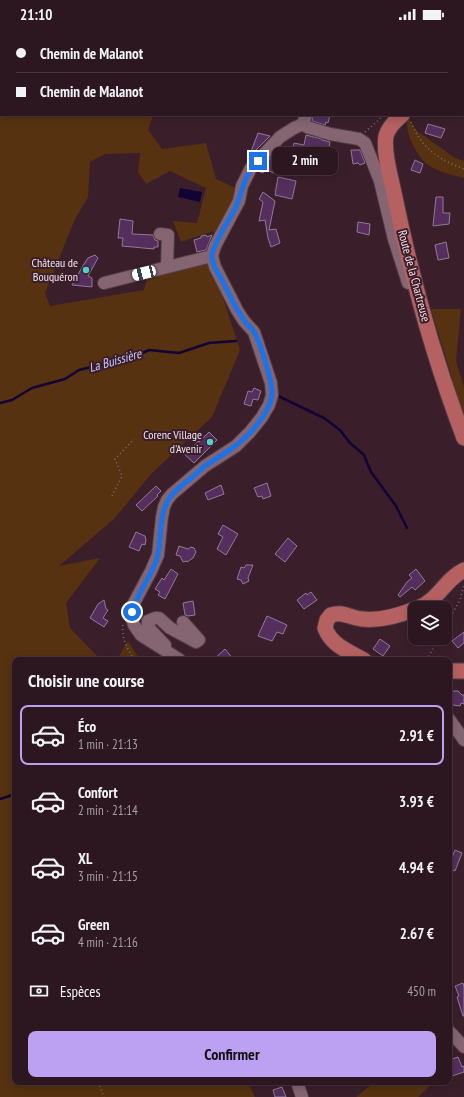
<!DOCTYPE html>
<html lang="fr">
<head>
<meta charset="utf-8">
<style>
  body { margin:0; font-family:"PT Sans Narrow",sans-serif; background:#38242d; color:#f1f3f6; height:100vh; display:flex; flex-direction:column; font-size:15px; white-space:nowrap }
  * { box-sizing:border-box; margin:0 }
  p { font-size:13px; color:#a69fa5 }
  .icon { flex:none; width:22px; height:22px; fill:none; stroke:currentColor; stroke-width:2; stroke-linecap:round; stroke-linejoin:round }
  .map { position:relative; flex:1; overflow:hidden }
  .drawer { position:absolute; left:12px; top:629px; width:440px; height:428px; display:flex; flex-direction:column; background:#2c1720; border-radius:8px; box-shadow:0 2px 10px #0003,0 0 0 1px #48363e }
  .drawer>* { flex:none }
  .top-card { position:absolute; left:0px; top:0px; width:464px; height:88px; box-shadow:0 2px 10px #0003,0 0 0 1px #48363e; display:grid; align-content:center; height:88px; padding:0 16px; background:#2c1720 }
  .buttons { position:absolute; left:408px; top:573px; display:grid; gap:8px }
  .buttons a { display:grid; place-items:center; width:44px; height:44px; border-radius:8px; background:#2c1720; box-shadow:0 2px 10px #0003,0 0 0 1px #48363e; font-size:20px }
  .end { position:absolute; width:18px; height:18px; margin:-9px; border:5px solid #1a73e8; background:#fff; box-shadow:0 0 0 2px #fff }
  .from { border-radius:50% }
  .bubble { position:absolute; height:28px; border-radius:8px; background:#2c1720; box-shadow:0 2px 10px #0003,0 0 0 1px #48363e; font-size:13px; font-weight:700; line-height:28px; text-align:center }
  .car { position:absolute; width:12px; height:24px; margin:-12px -6px; border-radius:5px; box-shadow:0 0 3px 1px #0007; background:linear-gradient(#fff 24%,#345 0 40%,#fff 0 76%,#345 0 86%,#fff 0) }
  .top-card b { display:flex; align-items:center; gap:14px; height:38px; font-size:15px }
  .top-card b+b { border-top:1px solid #48363e }
  .top-card i { width:10px; height:10px; background:#f1f3f6 }
  ul { padding:0; list-style:none }
  li { display:flex; align-items:center; gap:12px; height:60px; margin:0 8px 6px; padding:0 8px; border:2px solid transparent; border-radius:8px }
  li div { flex:1 }
  li b { display:block; font-size:15px }
  li em { font-style:normal; font-weight:700 }
  li.selected { border-color:#bca0f2 }
  li>.icon { width:36px; height:36px; stroke-width:1.5 }
  h2 { padding:0 16px; font-size:18px; line-height:48px }
  .pay { display:flex; align-items:center; gap:10px; height:44px; padding:0 16px; font-size:15px }
  .pay p { margin-inline-start:auto }
  .primary-button { display:flex; gap:8px; margin-top:auto; padding:8px 16px }
  .primary-button a { flex:1; height:46px; border-radius:8px; background:#bca0f2; color:#111; font-size:16px; font-weight:700; line-height:46px; text-align:center }
  .status { display:flex; justify-content:space-between; align-items:center; height:28px; padding:0 20px; background:#2c1720; direction:ltr }
  .status svg { height:11px; fill:currentColor }
  .map>svg:first-child { display:block }
</style>
</head>
<body>
<div class="status"><b>21:10</b><svg viewBox="0 0 49 12"><path d="M0 12V9h3v3zM5 12V6h3v6zM10 12V3h3v9zM15 12V0h3v12zM26 1h20v11H26zM47 4h2v5h-2z"/></svg></div>
<div class="map">
<svg width="464" height="1069" viewBox="0 0 464 1069">
  <rect width="100%" height="100%" fill="#3a1f2b"/>
  <path fill="#563210" d="M0,35L1,87H153L148,102L162,121L206,115L216,151L248,166L221,222L213,203L181,214L173,193L197,195L206,160L170,143L146,156L138,144L140,125L105,126L90,134L88,169L75,191L45,265L50,278L144,262L147,251L210,230L240,322L212,389L152,445L114,491L59,538L100,530L66,575L70,600L97,628H119L128,613L140,632H15V1054H248L255,1069H0Z
    M408,90L417,103L455,130L464,133V150C452,147 439,144 428,137C418,130 403,103 408,90Z
    M431,281H461L456,333L464,359V389Z
    M375,1054H434L418,1069H356Z"/>
  <path fill="#120337" d="M180,160L202,164L200,174L178,169Z"/>
  <g fill="none" stroke-linecap="round" stroke-linejoin="round">
    <path stroke="#120337" stroke-width="2.5" d="M377,1L379,0
      M276,367L324,390L340,402L350,415L364,427L371,444L396,478L407,500
      M0,375L12,372L32,360L65,351L79,342L136,328L149,322L179,325L209,315L236,313
      M0,771L15,766"/>
  </g>
  <path fill="#552e5e" stroke="#8f7b94" d="M313,87H330L328,95L326,94L325,97L312,93Z
    M428,96L445,101L441,110L425,105Z
    M258,105L270,108L249,129Z
    M306,107L322,111V112L330,114L327,132L292,124L294,115L304,117Z
    M279,121L287,125L278,147L265,141L263,145L258,143Z
    M351,122H360L365,135L360,137L358,135L353,136Z
    M415,132L423,136L420,145L411,142Z
    M278,149L296,153L292,171L275,167Z
    M263,164L275,173L269,202L276,201L280,215L271,219L268,210L265,192L259,193L263,174L259,171Z
    M436,169H443V185H450L449,196L433,198Z
    M120,191L133,193L132,206L153,207L155,212L158,213V219H154V221L122,218L123,210H118Z
    M358,194L370,196L369,207L357,204Z
    M206,207L207,209L212,207L206,222L197,224L194,212L201,210V208Z
    M446,214L449,230L438,232L435,217Z
    M95,227L98,230L88,248L92,250V259L72,257L84,236L88,230Z
    M254,360L261,363L258,372L253,371L251,378L244,376L248,363L252,364Z
    M209,404L217,412L194,435L183,425L190,418L192,420L198,413L199,414Z
    M267,455L271,468L263,471L262,468L258,469L254,460Z
    M221,457L224,466L208,472L205,465Z
    M156,458L161,463L157,467L158,468L142,483L136,477Z
    M223,497L238,506L226,527L217,521L223,509L218,506Z
    M136,504L145,508L146,512L145,517L142,516L139,523L129,519Z
    M288,510L297,518L285,534L275,526Z
    M179,518L188,521L191,519L194,520L196,524L193,530L187,534V533L183,534L180,528L176,527Z
    M246,537H253L248,550L249,553L243,556L241,552L237,551L241,539L244,540Z
    M171,541L178,546L165,571L158,567L160,564L155,561L162,550L164,552Z
    M416,541L425,553L415,562L412,559L400,569L398,567L407,554L412,550L409,547Z
    M311,564L317,572L304,581L297,572L306,565L307,567Z
    M104,572L106,581L108,582L103,590L108,593L104,599L90,590L98,576Z
    M193,573L195,587L188,588L185,587L183,575Z
    M267,588L287,597L283,606L277,604L272,613L258,608Z
    M464,604V615L458,620L452,613Z
    M380,611L390,618L383,628L373,621Z
    M225,621L234,632H213Z
    M454,663H458L462,667H464V676L461,675L460,678L453,677L449,672V667Z
    M455,822L462,825L455,843L449,841V837Z
    M463,955L464,959V988H463L457,969L459,968L455,958Z
    M458,1029L462,1039L464,1038V1044L449,1049V1032Z
    M282,1059L286,1069H275L273,1062Z"/>
  <g fill="none" stroke-linecap="round" stroke-linejoin="round">
    <g stroke="#533c46" stroke-width="14">
      <path id="minor" d="M299,0L300,1
        M33,1V0
        M360,1L361,0
        M463,75H464
        M303,96L307,99L330,106L359,111L365,115L380,153L394,211L408,255
        M160,206L168,207L167,239
        M104,255L212,228
        M164,620L165,617L148,599V593L155,590H159L170,600L196,614L199,612L183,594
        M180,632L141,607L134,597L132,591V584L134,575L151,543L158,527L162,489L164,479L167,472L172,466L205,438L236,418L250,404L262,389L269,377L272,367L271,355L254,304L244,293L237,282L215,239L212,228L215,218L239,173L242,158L251,140L280,109L294,100L303,96L306,87
        M449,691L464,712
        M449,1003L464,1019
        M297,1054L302,1069"/>
    </g>
    <g stroke="#533c46" stroke-width="17">
      <path id="major" d="M463,41L464,40
        M402,87C396,92 388,100 386,108C383,125 391,149 394,165C411,248 434,331 464,410
        M418,580C440,571 444,552 464,542
        M364,632C349,624 331,617 325,600L327,592L331,587C344,583 350,590 362,591C380,593 398,588 415,581
        M449,643H464"/>
    </g>
    <path stroke="#836b75" stroke-width="1.5" stroke-dasharray="1 3" stroke-linecap="butt" d="M411,94C422,121 438,131 464,141
      M365,104L383,88
      M112,468L122,448L115,431L134,411
      M123,597C121,611 128,621 134,632
      M445,599L460,572L464,556
      M427,632L439,610
      M98,1054L104,1069"/>
    <use href="#minor" stroke="#856572" stroke-width="12"/>
    <use href="#major" stroke="#b66161" stroke-width="15"/>
  </g>
  <g fill="none" stroke-linecap="round" stroke-linejoin="round">
    <path stroke="#1a73e8" stroke-width="5" d="M132,584C137,563 154,547 158,526C162,507 158,485 171,468C175,462 181,458 186,454C193,449 199,443 205,438C215,431 226,425 235,418C250,407 269,386 272,367C273,356 260,313 254,304C251,299 246,296 244,292C235,280 229,266 222,252C218,246 211,235 212,227C213,216 229,192 235,181C243,163 243,148 258,133"/>
  </g>
  <g fill="#56cec4" stroke="#3a1f2b" stroke-width="1.5">
    <circle cx="86" cy="242" r="4"/>
    <circle cx="210" cy="414" r="4"/>
  </g>
  <g text-anchor="middle" stroke-width="4" stroke-linejoin="round" paint-order="stroke">
    <g font-size="12" fill="#f5e2e9" stroke="#3a1f2b" text-anchor="end">
      <text x="78" y="239">Château de<tspan x="78" dy="14">Bouquéron</tspan></text>
      <text x="202" y="411">Corenc Village<tspan x="202" dy="14">d'Avenir</tspan></text>
    </g>
    <g font-size="12" fill="#f5e2e9" stroke="#3a1f2b">
      <text transform="translate(414 248) rotate(75)" y="4">Route de la Chartreuse</text>
    </g>
    <g font-size="13" font-style="italic" fill="#c8c6fb" stroke="#3a1f2b">
      <text transform="translate(115 332) rotate(-16)" y="5">La Buissière</text>
    </g>
  </g>
</svg>
<div class="buttons">
<a><svg class="icon" aria-label="layers" viewBox="0 0 24 24"><path d="M12 4l9 5-9 5-9-5zM3 14l9 5 9-5"/></svg></a>
</div>
<i class="end from" style="left:132px;top:584px"></i>
<i class="end" style="left:258px;top:133px"></i>
<div class="bubble" style="left:272px;top:119px;width:66px">2 min</div>
<i class="car" style="left:144px;top:245px;rotate:256deg"></i>
<div class="top-card">
<b><i class="from"></i>Chemin de Malanot</b>
<b><i></i>Chemin de Malanot</b>
</div>
<section class="drawer">
<h2>Choisir une course</h2>
<ul>
<li class="selected"><svg class="icon" aria-label="car" viewBox="0 0 24 24"><path d="M5 17H2v-5l4-1 3-4h7l3 4 3 1v5h-3M9 17h6M6 11h13"/><circle cx="7" cy="17" r="2"/><circle cx="17" cy="17" r="2"/></svg><div><b>Éco</b><p>1 min · 21:13</p></div><em>2.91 €</em></li>
<li><svg class="icon" aria-label="car" viewBox="0 0 24 24"><path d="M5 17H2v-5l4-1 3-4h7l3 4 3 1v5h-3M9 17h6M6 11h13"/><circle cx="7" cy="17" r="2"/><circle cx="17" cy="17" r="2"/></svg><div><b>Confort</b><p>2 min · 21:14</p></div><em>3.93 €</em></li>
<li><svg class="icon" aria-label="car" viewBox="0 0 24 24"><path d="M5 17H2v-5l4-1 3-4h7l3 4 3 1v5h-3M9 17h6M6 11h13"/><circle cx="7" cy="17" r="2"/><circle cx="17" cy="17" r="2"/></svg><div><b>XL</b><p>3 min · 21:15</p></div><em>4.94 €</em></li>
<li><svg class="icon" aria-label="car" viewBox="0 0 24 24"><path d="M5 17H2v-5l4-1 3-4h7l3 4 3 1v5h-3M9 17h6M6 11h13"/><circle cx="7" cy="17" r="2"/><circle cx="17" cy="17" r="2"/></svg><div><b>Green</b><p>4 min · 21:16</p></div><em>2.67 €</em></li>
</ul>
<div class="pay"><svg class="icon" aria-label="cash" viewBox="0 0 24 24"><path d="M3 7h18v10H3z"/><circle cx="12" cy="12" r="2"/></svg>Espèces<p>450 m</p></div>
<div class="primary-button"><a>Confirmer</a></div>
</section>
</div>
</body>
</html>
